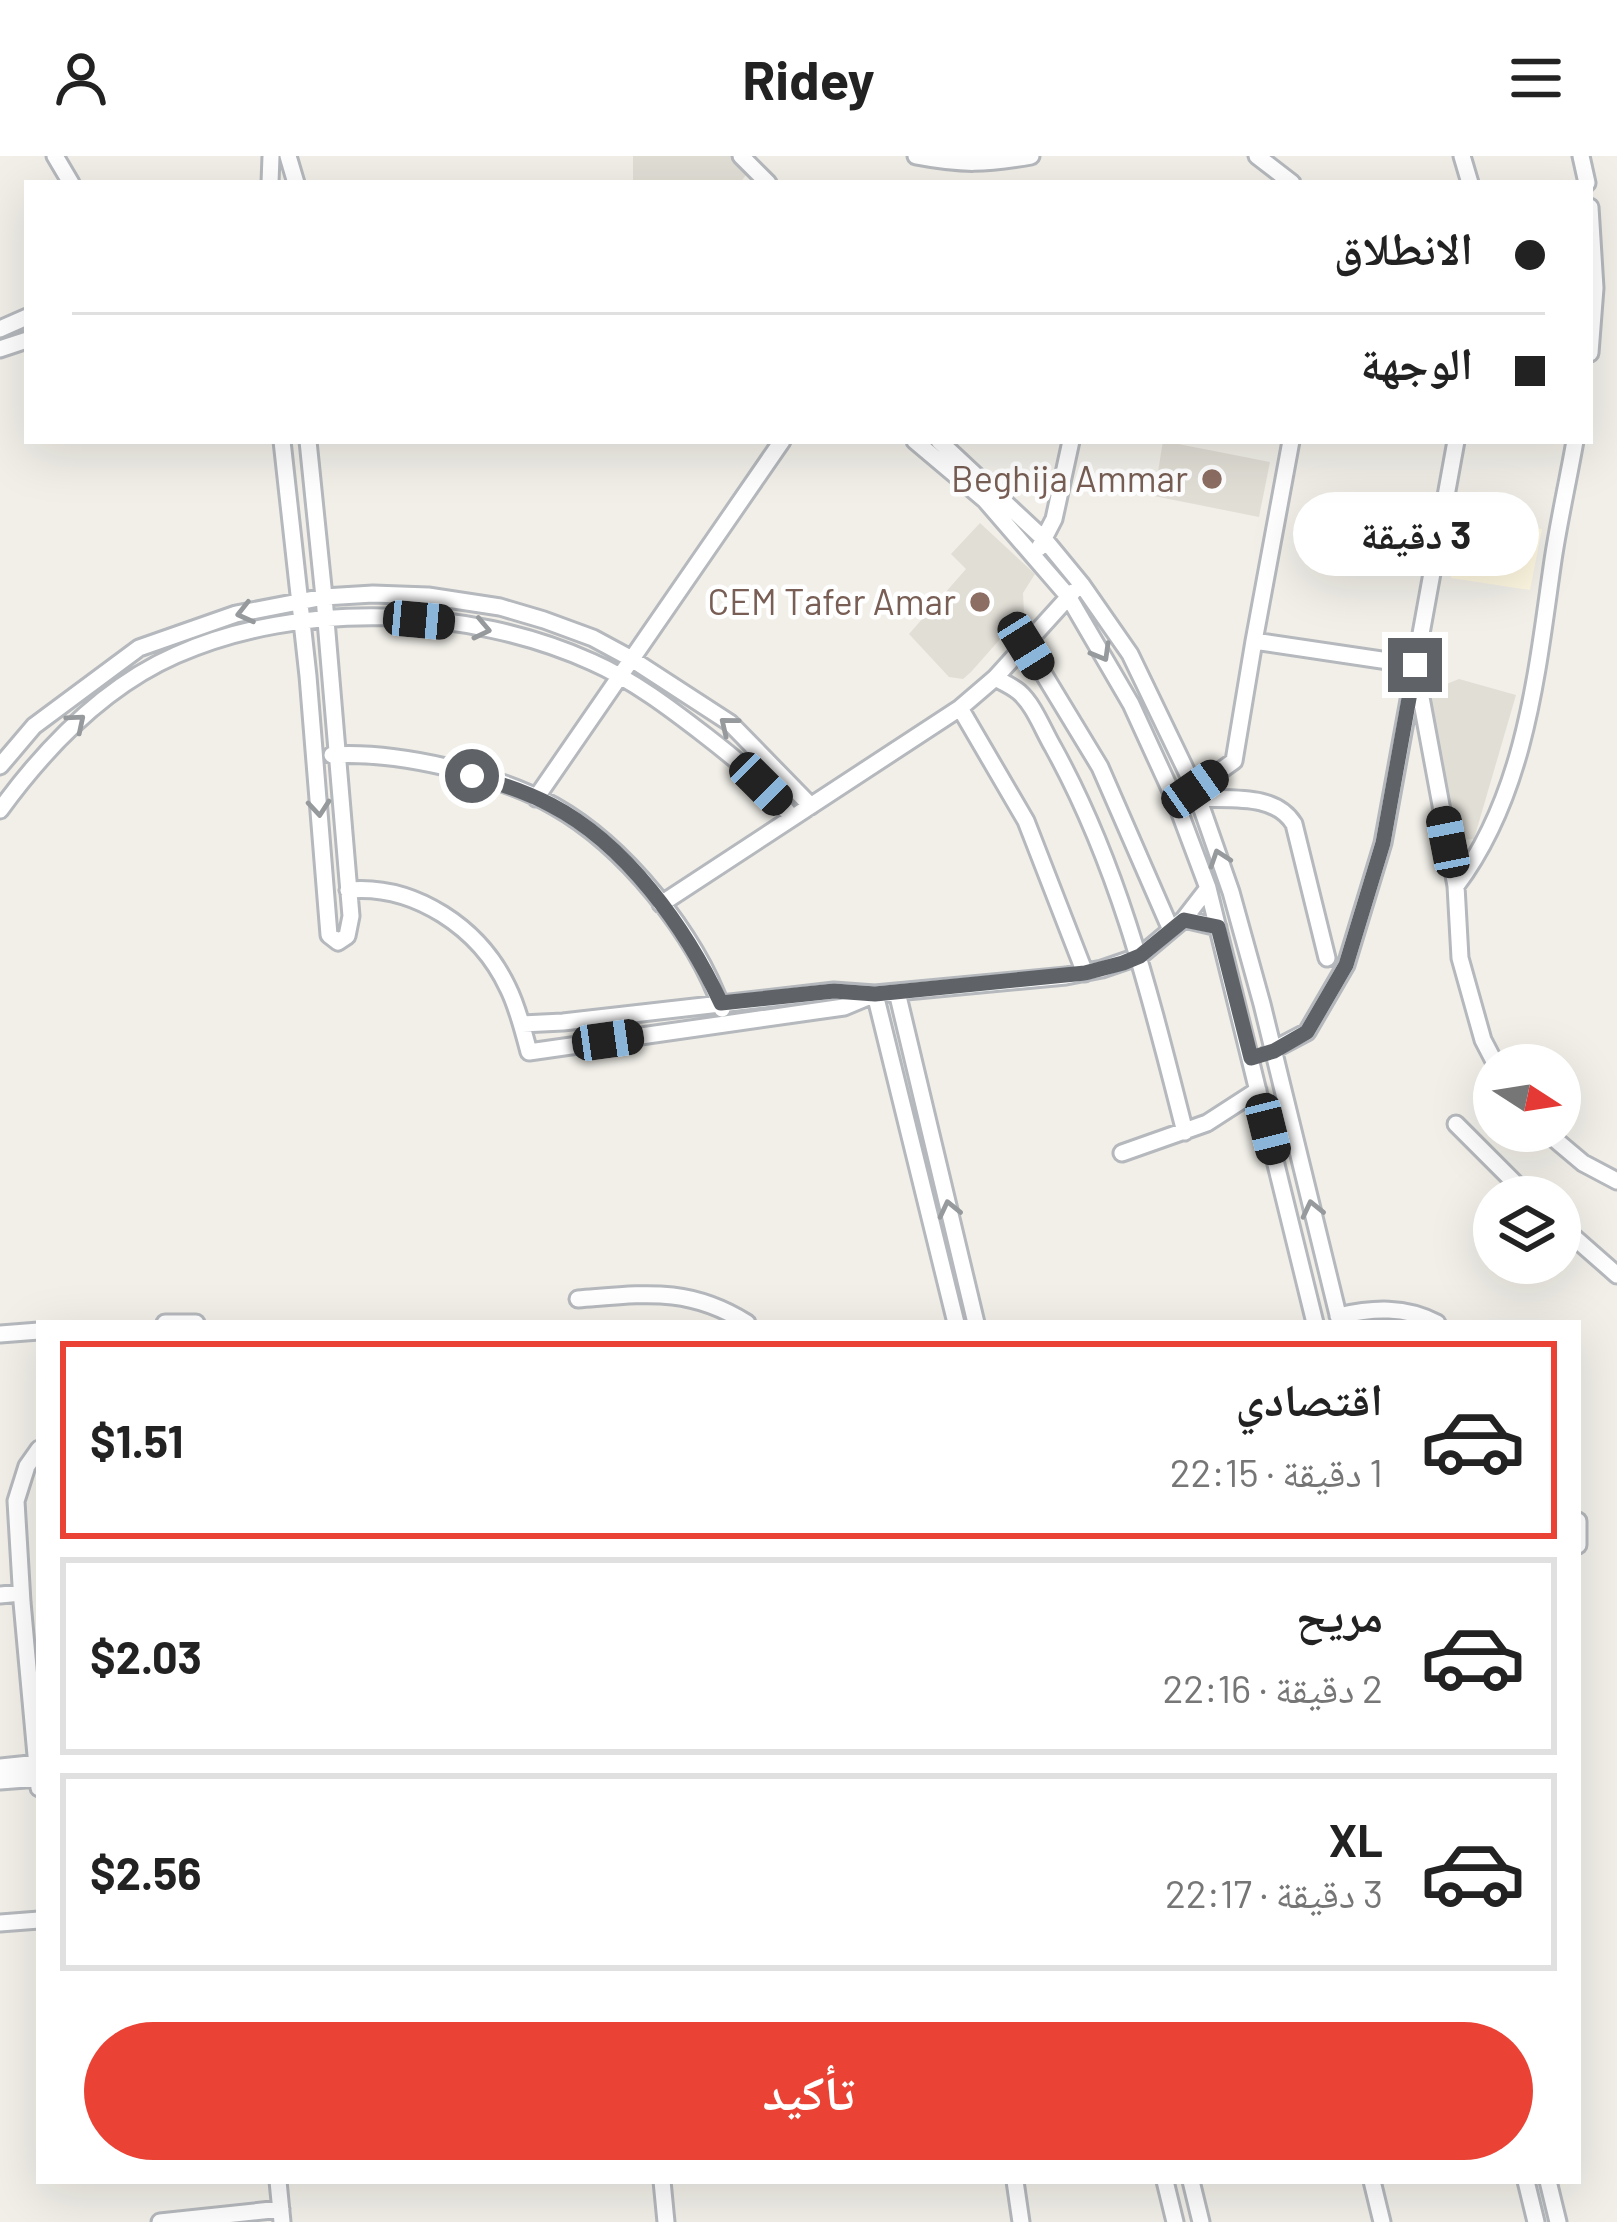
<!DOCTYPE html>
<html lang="ar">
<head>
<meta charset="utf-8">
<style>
  body { margin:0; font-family:Barlow,"Noto Naskh Arabic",sans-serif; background:#f2f2f2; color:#222; direction:rtl; height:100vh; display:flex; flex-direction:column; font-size:45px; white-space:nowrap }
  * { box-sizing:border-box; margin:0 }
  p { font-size:39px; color:#767676 }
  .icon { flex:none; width:66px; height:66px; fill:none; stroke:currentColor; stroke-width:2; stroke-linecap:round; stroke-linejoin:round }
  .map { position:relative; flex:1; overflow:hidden; direction:ltr }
  .drawer { position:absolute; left:36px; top:1164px; width:1545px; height:864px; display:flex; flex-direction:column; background:#fff; border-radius:0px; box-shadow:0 12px 48px #0002; direction:rtl }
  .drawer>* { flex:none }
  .top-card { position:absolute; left:24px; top:24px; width:1569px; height:264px; border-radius:0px; box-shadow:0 12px 48px #0002; direction:rtl; display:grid; align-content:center; height:264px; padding:0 48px; background:#fff }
  .needle { width:78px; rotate:102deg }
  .controls { position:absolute; left:1473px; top:888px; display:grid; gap:24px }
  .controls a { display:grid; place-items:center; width:108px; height:108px; border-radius:50%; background:#fff; box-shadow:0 12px 48px #0002; font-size:60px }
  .end { position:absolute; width:54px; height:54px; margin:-27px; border:15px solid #5f6368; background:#fff; box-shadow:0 0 0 6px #fff }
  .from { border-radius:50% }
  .bubble { position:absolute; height:84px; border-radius:42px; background:#fff; box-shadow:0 12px 48px #0002; font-size:39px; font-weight:700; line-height:84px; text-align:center; direction:rtl }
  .car { position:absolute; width:36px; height:72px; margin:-36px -18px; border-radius:15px; box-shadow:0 0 9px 3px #0007; background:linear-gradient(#222 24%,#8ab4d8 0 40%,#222 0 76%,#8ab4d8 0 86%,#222 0) }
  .top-card b { display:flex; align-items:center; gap:42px; height:114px; font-size:45px }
  .top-card b+b { border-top:3px solid #e0e0e0 }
  .top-card i { width:30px; height:30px; background:#222 }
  ul { padding:21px 0 0; list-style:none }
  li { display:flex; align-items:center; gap:36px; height:198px; margin:0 24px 18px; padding:0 24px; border:6px solid #e0e0e0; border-radius:0px }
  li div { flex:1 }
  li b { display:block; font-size:45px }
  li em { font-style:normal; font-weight:700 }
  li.active { border-color:#ea4335 }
  li>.icon { width:108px; height:108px; stroke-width:1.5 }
  .action { display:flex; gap:24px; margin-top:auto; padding:24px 48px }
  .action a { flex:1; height:138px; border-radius:72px; background:#ea4335; color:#fff; font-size:48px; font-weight:700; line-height:138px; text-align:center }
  header { display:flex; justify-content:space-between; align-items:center; height:156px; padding:0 48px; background:#fff; font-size:54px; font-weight:700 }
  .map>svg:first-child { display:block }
</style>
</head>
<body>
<header><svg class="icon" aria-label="menu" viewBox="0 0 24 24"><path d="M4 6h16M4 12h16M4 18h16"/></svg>Ridey<svg class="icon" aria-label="person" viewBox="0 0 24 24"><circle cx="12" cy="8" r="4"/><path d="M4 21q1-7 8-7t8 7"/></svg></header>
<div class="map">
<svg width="1617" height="2066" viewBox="0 0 1617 2066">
  <rect width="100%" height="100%" fill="#f1efe8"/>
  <path fill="#fef7e0" d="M1463,361L1542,373L1530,434L1451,422Z"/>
  <path fill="#e1ded6" d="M633,0H735L751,12L740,27H633Z
    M1163,285L1270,306L1259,361L1154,340Z
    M980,367L1035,418L1023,437L1024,456L971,516L963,523L949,521L909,478L966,413L951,398Z
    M1459,523L1516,539L1474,683L1447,685L1427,557L1432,541L1444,529Z"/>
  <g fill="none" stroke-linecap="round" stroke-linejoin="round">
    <g stroke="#b5b8bc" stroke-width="21">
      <path id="minor" d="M55,0L71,27
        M288,0L296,27
        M741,0L768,27
        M916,0C963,9 985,8 1031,0
        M1257,0L1292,27
        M1462,0L1470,27
        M1581,0L1587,27
        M270,27L271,0
        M1590,51L1595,132L1590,197
        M0,173L27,161
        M0,193L27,184
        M282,285L308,520L329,779L338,786L347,780L351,760L324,441L308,285
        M915,285L985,344L1068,440L1131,548L1175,644L1208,732L1315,1167
        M939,285L1045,384L1082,429L1130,498L1195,633L1231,736L1262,848L1340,1167
        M1039,392L1054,363L1071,285
        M1254,485L1415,509L1456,730L1460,802L1483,884L1496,909
        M1026,489L1100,611L1171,774
        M995,522C1003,526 1012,530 1019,536C1034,549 1043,574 1053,591C1120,712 1151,843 1185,976
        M960,552L1026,665L1085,817
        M332,599C397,595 497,618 554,650C625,690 695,777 722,853
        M0,610L34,570L139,492L236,458L324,441L373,438L428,440L500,451L544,464L593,482L630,502L730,567L811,650
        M1195,633L1234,605L1254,485L1291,285
        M536,642L782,285
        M1198,642C1231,644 1275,637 1294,668L1327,802
        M0,654C46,591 103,531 176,499C300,444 469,450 592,506C633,524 671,553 706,580C737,604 769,630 792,662
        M1456,730C1526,637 1537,515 1553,404C1559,364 1568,325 1575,285
        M1208,732L1184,763L1218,771
        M348,734C415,728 480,772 508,832C518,852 523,874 529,896L844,851L875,838L834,835L563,866L522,868
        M661,748L960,552L995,522L1073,436
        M897,836L976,1167
        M1269,896L1307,876L1346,809L1383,687L1456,285
        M1456,968L1529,1041
        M1545,975L1583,1007L1617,1025
        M1122,997L1207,967L1258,934
        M1560,1069L1617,1119
        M578,1143C644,1138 688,1130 747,1167
        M1338,1160C1373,1152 1405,1150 1437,1167
        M165,1167H196
        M956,1167L875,838L1066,820L1102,813L1140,800L1184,763
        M0,1178L39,1175
        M39,1293L27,1310L16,1345L22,1446L39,1632
        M1578,1365V1389
        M0,1439L21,1437
        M0,1611L39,1607
        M0,1625L39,1622
        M0,1767L39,1764
        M278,2025L282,2066
        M662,2025L666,2066
        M1015,2025L1021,2066
        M1165,2025L1175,2066
        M1191,2025L1201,2066
        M1372,2025L1382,2066
        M1526,2025L1536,2066
        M1548,2025L1558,2066
        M160,2066L281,2053"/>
    </g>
    <use href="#minor" stroke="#fff" stroke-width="15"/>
  </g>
  <defs><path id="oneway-chevron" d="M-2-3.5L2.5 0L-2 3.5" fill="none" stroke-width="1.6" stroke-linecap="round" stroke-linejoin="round" transform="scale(3)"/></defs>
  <g stroke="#979a9d">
    <use href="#oneway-chevron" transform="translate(245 457) rotate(166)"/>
    <use href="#oneway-chevron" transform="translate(482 473) rotate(12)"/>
    <use href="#oneway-chevron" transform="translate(1102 497) rotate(60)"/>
    <use href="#oneway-chevron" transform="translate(77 566) rotate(-40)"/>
    <use href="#oneway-chevron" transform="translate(728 569) rotate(-141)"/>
    <use href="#oneway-chevron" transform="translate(319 652) rotate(85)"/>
    <use href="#oneway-chevron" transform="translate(1219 702) rotate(-109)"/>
    <use href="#oneway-chevron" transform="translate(949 1053) rotate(-103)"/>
    <use href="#oneway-chevron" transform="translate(1312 1053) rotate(-103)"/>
  </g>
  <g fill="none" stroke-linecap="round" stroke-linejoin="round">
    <path stroke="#5f6368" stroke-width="15" d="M472,620C500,627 526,636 551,649C626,688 686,772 721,847L834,835L875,838L1085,817L1123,807L1140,800L1184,764L1218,771L1251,902L1274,895L1307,876L1346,809L1383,687L1415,509"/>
  </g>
  <g fill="#8d6e63" stroke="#fff" stroke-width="4.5">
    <circle cx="1212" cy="323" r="12"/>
    <circle cx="980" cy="446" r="12"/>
  </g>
  <g text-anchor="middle" stroke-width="9" stroke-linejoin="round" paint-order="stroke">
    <g font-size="36" fill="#785e54" stroke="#fff" text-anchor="end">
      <text x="1188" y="336">Beghija Ammar</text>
      <text x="956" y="459">CEM Tafer Amar</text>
    </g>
  </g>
</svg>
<div class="controls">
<a><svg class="needle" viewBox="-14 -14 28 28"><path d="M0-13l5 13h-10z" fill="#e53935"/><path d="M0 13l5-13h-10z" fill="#767676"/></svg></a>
<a><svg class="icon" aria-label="layers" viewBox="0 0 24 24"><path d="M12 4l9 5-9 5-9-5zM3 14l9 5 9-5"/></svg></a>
</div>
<i class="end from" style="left:472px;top:620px"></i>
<i class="end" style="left:1415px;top:509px"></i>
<div class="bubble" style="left:1293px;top:336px;width:246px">3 دقيقة</div>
<i class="car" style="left:419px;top:464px;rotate:95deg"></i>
<i class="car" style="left:1026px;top:490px;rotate:148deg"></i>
<i class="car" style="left:761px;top:628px;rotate:135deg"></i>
<i class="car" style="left:1195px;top:633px;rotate:55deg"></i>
<i class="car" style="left:1448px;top:686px;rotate:349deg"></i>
<i class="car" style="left:608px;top:884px;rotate:82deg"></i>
<i class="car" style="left:1268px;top:973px;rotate:166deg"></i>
<div class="top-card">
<b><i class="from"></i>الانطلاق</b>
<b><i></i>الوجهة</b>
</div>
<section class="drawer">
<ul>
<li class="active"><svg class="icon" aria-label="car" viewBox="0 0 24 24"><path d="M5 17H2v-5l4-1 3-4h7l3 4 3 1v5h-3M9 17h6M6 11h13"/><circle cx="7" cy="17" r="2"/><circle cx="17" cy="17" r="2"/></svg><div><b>اقتصادي</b><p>1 دقيقة · 22:15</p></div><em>$1.51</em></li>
<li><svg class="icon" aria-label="car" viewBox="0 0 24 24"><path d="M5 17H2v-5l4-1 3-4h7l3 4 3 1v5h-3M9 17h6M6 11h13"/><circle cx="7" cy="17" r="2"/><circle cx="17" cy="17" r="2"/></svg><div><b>مريح</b><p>2 دقيقة · 22:16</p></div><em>$2.03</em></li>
<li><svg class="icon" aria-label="car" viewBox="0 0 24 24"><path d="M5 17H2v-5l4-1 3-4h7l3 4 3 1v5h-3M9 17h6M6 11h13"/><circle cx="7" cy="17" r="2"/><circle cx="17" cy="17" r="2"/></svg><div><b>XL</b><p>3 دقيقة · 22:17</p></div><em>$2.56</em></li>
</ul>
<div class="action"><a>تأكيد</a></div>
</section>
</div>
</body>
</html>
